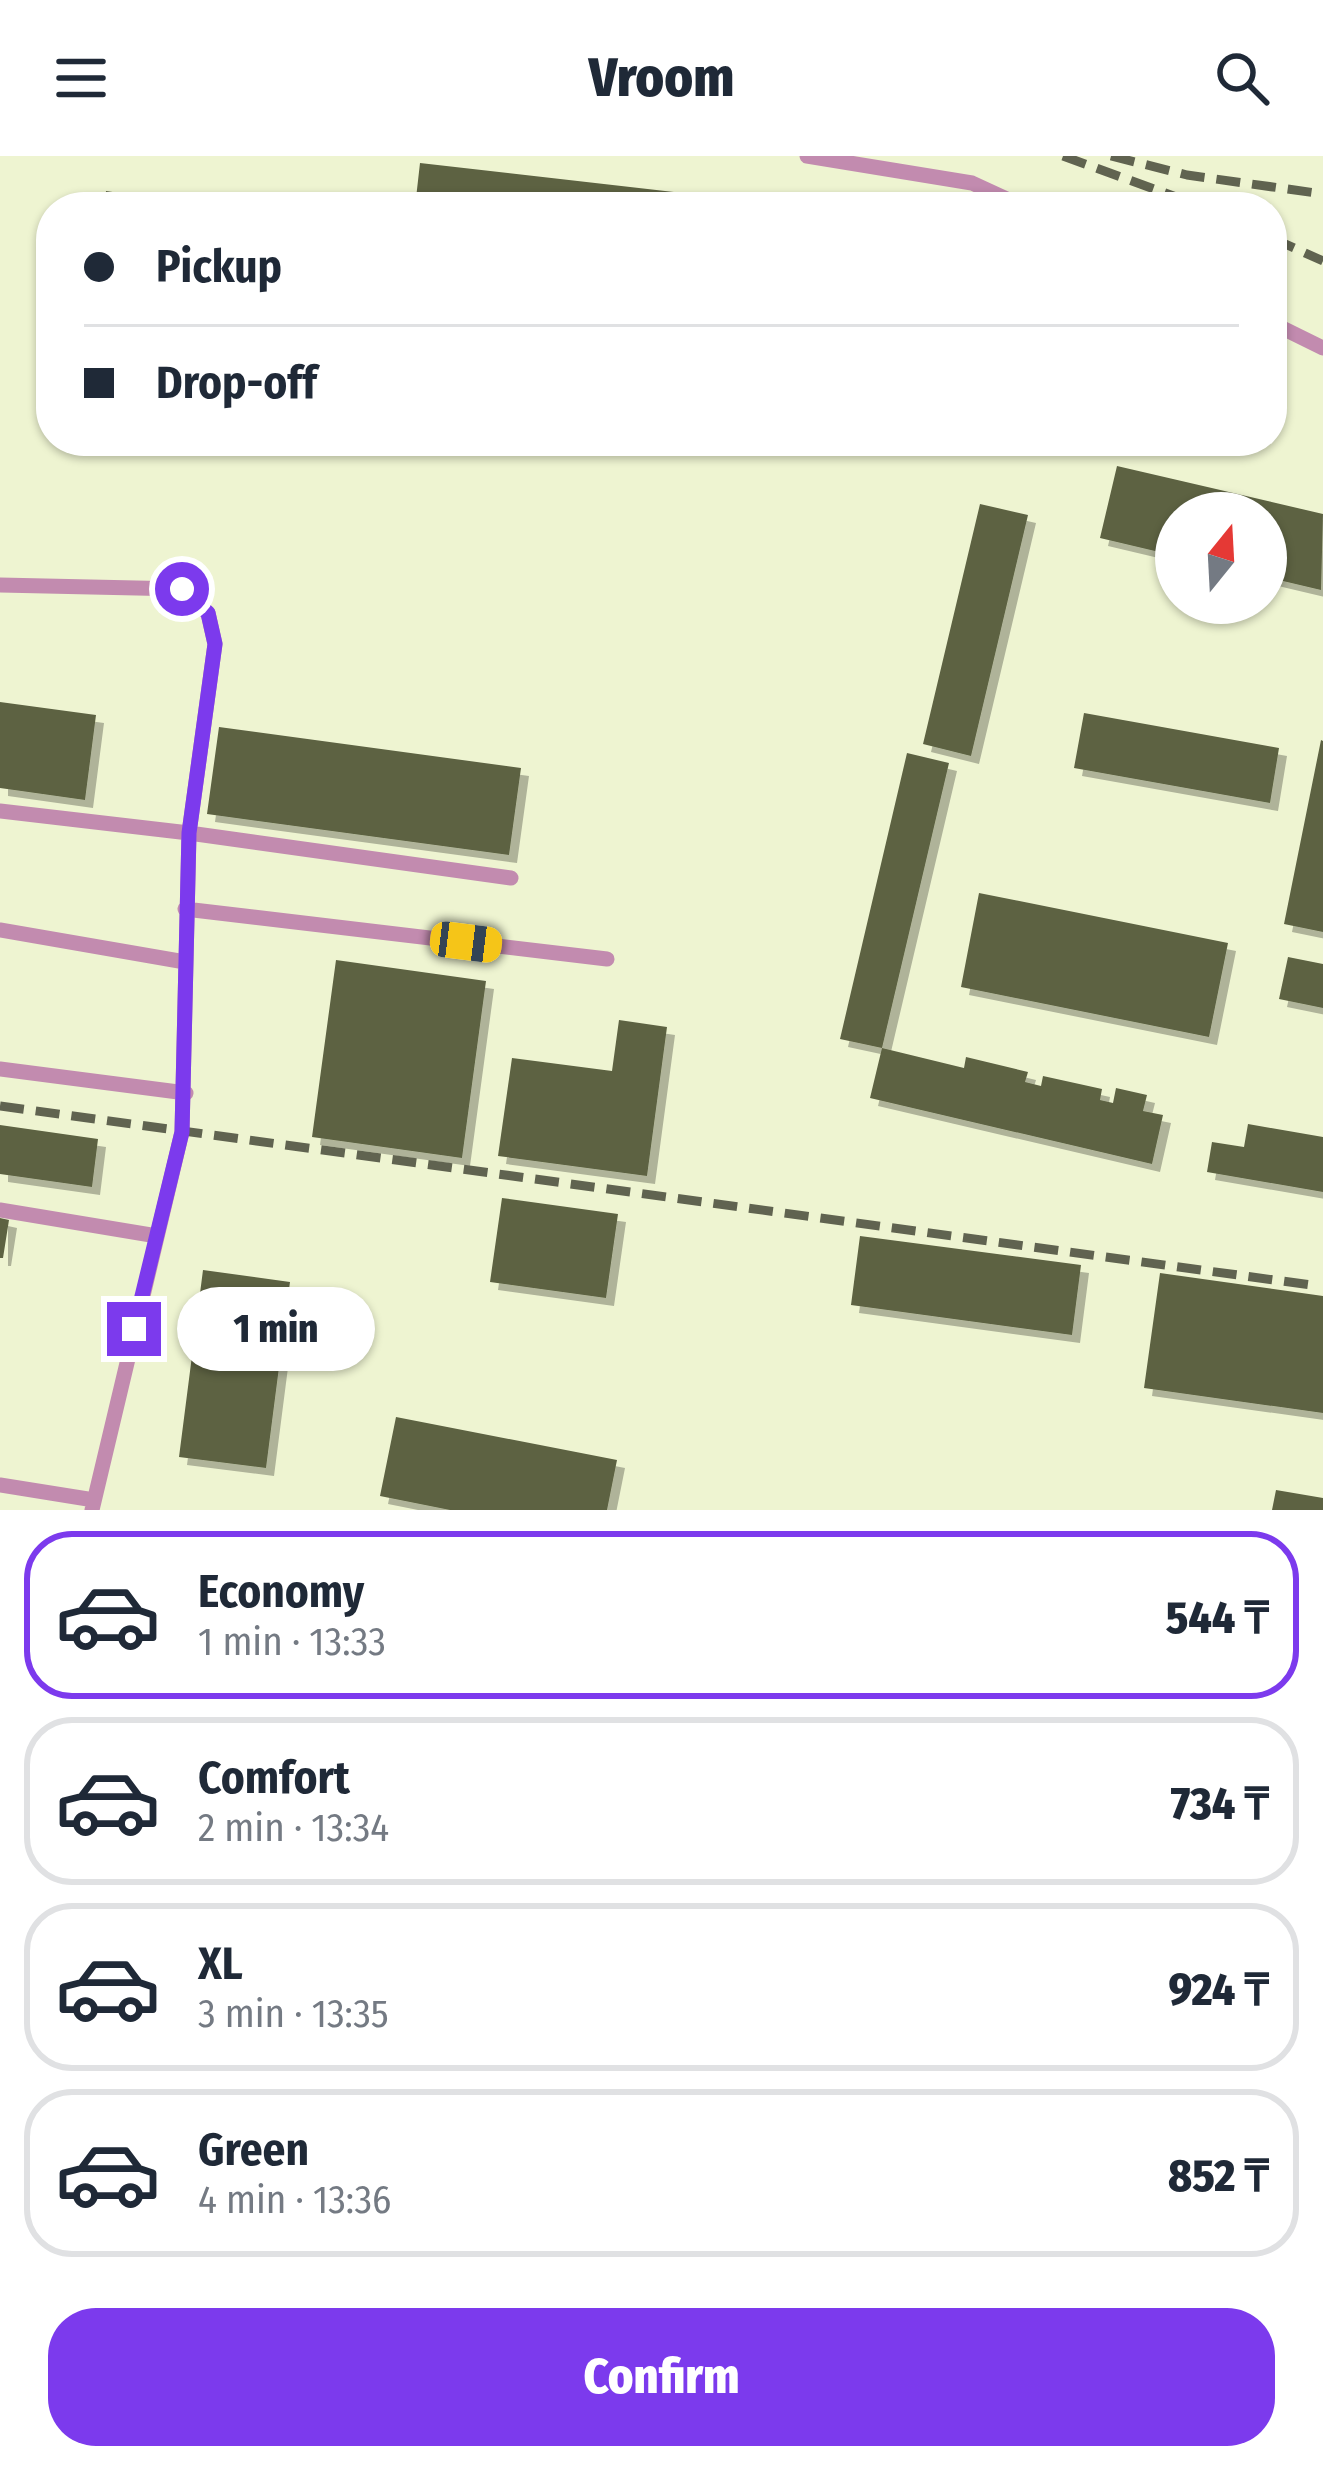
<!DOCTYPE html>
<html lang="en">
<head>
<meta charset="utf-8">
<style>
  body { margin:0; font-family:"Fira Sans Condensed",sans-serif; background:#f2f2f3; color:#1f2937; height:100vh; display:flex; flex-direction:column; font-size:45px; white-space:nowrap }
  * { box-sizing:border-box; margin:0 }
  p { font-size:39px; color:#747a83 }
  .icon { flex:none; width:66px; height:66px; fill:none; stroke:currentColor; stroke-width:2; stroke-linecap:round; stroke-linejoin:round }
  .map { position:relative; height:1354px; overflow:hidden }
  .sheet { display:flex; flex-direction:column; background:#fff; flex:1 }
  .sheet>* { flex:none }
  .banner { position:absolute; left:36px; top:36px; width:1251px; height:264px; border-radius:48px; box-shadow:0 3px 9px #0004; display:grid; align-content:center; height:264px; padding:0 48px; background:#fff }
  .needle { width:78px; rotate:18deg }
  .tools { position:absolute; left:1155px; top:336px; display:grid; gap:24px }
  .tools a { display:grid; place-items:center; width:132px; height:132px; border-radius:50%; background:#fff; box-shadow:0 3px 9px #0004; font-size:60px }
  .end { position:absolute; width:54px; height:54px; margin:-27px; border:15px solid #7c3aed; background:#fff; box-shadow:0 0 0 6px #fff }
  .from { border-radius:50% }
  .bubble { position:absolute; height:84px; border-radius:42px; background:#fff; box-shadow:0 3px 9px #0004; font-size:39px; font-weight:800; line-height:84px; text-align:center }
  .car { position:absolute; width:36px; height:72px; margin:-36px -18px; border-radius:15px; box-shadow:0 0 9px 3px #0007; background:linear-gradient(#f5c518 24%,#345 0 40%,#f5c518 0 76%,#345 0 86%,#f5c518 0) }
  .banner b { display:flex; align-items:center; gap:42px; height:114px; font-size:45px }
  .banner b+b { border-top:3px solid #e0e1e3 }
  .banner i { width:30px; height:30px; background:#1f2937 }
  ul { padding:21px 0 0; list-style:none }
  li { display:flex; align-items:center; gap:36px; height:168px; margin:0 24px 18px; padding:0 24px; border:6px solid #e0e1e3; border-radius:48px }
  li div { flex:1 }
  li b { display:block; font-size:45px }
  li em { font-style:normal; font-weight:800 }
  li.selected { border-color:#7c3aed }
  li>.icon { width:108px; height:108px; stroke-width:1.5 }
  .cta { display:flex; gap:24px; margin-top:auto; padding:24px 48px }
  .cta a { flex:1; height:138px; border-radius:48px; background:#7c3aed; color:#fff; font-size:48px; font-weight:800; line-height:138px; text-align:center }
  header { display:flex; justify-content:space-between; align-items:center; height:156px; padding:0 48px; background:#fff; font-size:54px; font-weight:800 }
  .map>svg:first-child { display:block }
</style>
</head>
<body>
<header><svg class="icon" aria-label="menu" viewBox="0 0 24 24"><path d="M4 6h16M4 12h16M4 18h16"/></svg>Vroom<svg class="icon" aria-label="search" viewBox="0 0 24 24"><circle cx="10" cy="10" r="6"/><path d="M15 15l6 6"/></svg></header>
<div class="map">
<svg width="1323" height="1354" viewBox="0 0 1323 1354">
  <defs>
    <filter id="shadow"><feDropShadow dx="8" dy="8" stdDeviation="0" flood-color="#0004"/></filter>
  </defs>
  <rect width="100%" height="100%" fill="#eef4d1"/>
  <path fill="#5d6243" filter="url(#shadow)" d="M420,7L700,39L699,51H415Z
    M106,35L192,48L191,51H104Z
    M1117,310L1323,358L1321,434L1266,421V357H1176V400L1100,382Z
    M980,348L1028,359L971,600L923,588Z
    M0,546L96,559L85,644L0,632Z
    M1084,557L1279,592L1270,647L1074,612Z
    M219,571L521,612L509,699L207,658Z
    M1321,584L1323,585V776L1284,768Z
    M907,597L949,607L882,892L840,883Z
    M979,737L1228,787L1209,881L961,831Z
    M1288,801L1323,808V852L1279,843Z
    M336,804L486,825L462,1002L312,981Z
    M619,864L667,871L647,1020L498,1000L512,902L612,915Z
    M882,892L964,912L966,901L1028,916L1025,926L1041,930L1043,920L1102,933L1100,944L1113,947L1116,932L1147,939L1143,955L1163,959L1152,1008L870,942Z
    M1248,968L1323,981V1036L1207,1016L1212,986L1244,991Z
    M0,969L98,983L92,1031L0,1018Z
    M502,1042L618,1058L606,1142L490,1126Z
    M0,1062L9,1064L3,1102H0Z
    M860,1080L1081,1109L1072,1179L851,1149Z
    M203,1114L290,1126L266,1312L179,1301Z
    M1160,1117L1323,1140V1257L1144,1232Z
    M396,1261L617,1304L607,1354H450L380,1340Z
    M1276,1334L1323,1342V1354H1272Z"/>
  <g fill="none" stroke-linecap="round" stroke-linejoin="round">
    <path stroke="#c28baf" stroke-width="15" d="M807,0L972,27L1024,51
      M1272,167L1323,192
      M0,429L182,433L208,457L215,488L189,677L511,722
      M0,655L189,677L182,976L92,1354
      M185,753L607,803
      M0,774L185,806
      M0,913L186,937
      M0,1054L157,1080
      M0,1329L94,1344"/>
    <path stroke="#606350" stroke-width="9" stroke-dasharray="24 12" stroke-linecap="butt" d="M1063,0L1204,51
      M1111,0L1187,19L1323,38
      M1272,82L1323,105
      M0,950L1311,1129"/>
  </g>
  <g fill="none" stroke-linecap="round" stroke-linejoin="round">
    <path stroke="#7c3aed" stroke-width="15" d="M134,1173L182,976L189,677L215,488L208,457L182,433"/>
  </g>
</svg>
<div class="tools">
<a><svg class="needle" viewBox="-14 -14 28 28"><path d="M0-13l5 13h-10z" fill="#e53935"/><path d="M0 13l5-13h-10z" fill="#747a83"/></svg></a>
</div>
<i class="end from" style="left:182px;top:433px"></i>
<i class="end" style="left:134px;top:1173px"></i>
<div class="bubble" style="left:177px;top:1131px;width:198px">1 min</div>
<i class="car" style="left:466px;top:786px;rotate:97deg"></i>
<div class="banner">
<b><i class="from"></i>Pickup</b>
<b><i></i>Drop-off</b>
</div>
</div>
<section class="sheet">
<ul>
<li class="selected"><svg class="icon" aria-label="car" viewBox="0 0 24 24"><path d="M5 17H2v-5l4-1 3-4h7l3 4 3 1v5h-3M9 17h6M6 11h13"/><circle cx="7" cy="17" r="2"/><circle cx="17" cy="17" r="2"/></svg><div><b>Economy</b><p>1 min · 13:33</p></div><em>544 ₸</em></li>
<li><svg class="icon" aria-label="car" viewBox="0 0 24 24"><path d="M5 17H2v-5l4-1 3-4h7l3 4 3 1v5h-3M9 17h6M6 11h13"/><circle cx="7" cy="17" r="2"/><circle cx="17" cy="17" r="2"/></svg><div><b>Comfort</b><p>2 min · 13:34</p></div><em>734 ₸</em></li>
<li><svg class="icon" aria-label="car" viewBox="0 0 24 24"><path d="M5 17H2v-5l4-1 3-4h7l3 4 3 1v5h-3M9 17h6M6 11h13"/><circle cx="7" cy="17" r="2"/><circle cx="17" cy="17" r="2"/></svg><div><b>XL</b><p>3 min · 13:35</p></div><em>924 ₸</em></li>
<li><svg class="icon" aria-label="car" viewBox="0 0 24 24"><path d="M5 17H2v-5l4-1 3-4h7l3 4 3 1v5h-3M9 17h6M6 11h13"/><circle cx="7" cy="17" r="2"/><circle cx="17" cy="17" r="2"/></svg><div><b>Green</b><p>4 min · 13:36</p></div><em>852 ₸</em></li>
</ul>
<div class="cta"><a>Confirm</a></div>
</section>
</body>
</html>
